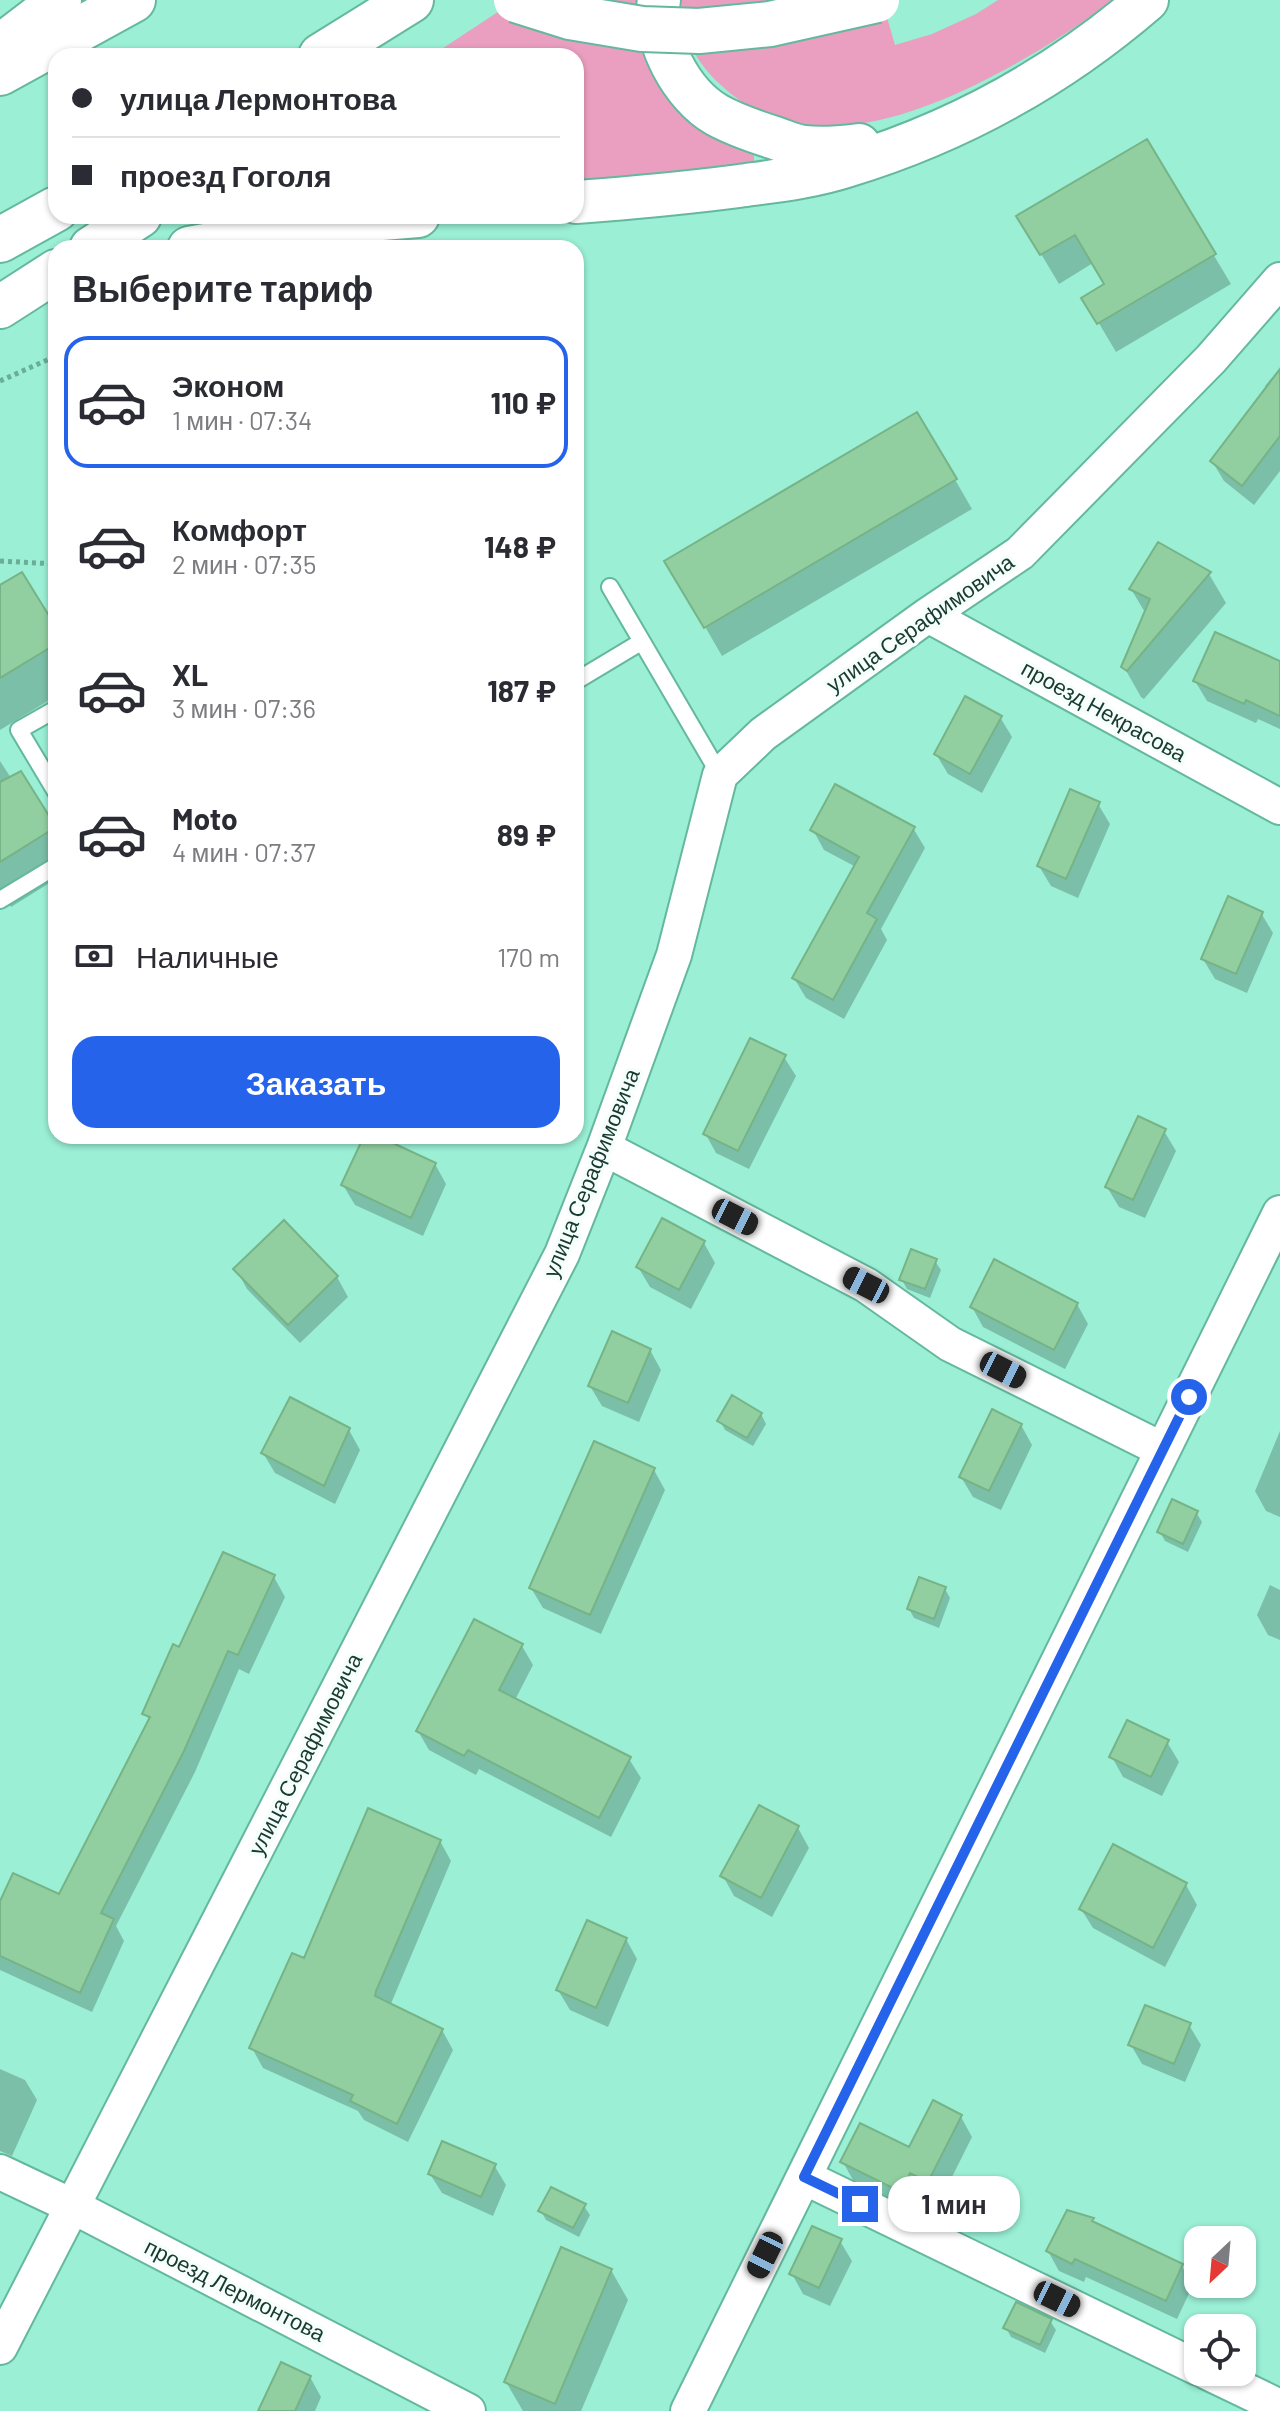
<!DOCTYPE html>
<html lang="ru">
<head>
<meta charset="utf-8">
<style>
  body { margin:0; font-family:Barlow,sans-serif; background:#f7f7f7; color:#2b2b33; height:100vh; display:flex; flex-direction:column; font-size:30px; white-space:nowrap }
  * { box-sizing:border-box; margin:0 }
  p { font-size:26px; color:#7c7c81 }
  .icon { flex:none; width:44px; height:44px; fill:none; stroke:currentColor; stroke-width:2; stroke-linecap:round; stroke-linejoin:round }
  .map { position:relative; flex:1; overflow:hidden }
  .side { position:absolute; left:48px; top:240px; width:536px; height:904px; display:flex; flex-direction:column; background:#fff; border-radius:24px; box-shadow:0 2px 6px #0004 }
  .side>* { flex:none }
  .guide { position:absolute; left:48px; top:48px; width:536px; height:176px; border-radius:24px; box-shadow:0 2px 6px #0004; display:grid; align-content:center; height:176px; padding:0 24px; background:#fff }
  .needle { width:52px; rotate:206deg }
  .fabs { position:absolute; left:1184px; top:2226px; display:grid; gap:16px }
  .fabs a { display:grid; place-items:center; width:72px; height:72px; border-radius:16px; background:#fff; box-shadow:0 2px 6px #0004; font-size:40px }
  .end { position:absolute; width:36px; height:36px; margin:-18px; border:10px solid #2563eb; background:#fff; box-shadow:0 0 0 4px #fff }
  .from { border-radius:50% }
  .bubble { position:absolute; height:56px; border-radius:24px; background:#fff; box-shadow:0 2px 6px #0004; font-size:26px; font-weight:700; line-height:56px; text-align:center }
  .car { position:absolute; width:24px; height:48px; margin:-24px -12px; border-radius:10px; box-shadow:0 0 6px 2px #0007; background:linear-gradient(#222 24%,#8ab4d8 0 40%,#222 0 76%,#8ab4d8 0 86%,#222 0) }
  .guide b { display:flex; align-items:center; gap:28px; height:76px; font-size:30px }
  .guide b+b { border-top:2px solid #e1e1e2 }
  .guide i { width:20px; height:20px; background:#2b2b33 }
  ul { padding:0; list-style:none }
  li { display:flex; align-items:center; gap:24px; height:132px; margin:0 16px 12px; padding:0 8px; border:4px solid transparent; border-radius:24px }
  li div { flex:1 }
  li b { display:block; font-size:30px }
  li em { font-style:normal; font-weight:700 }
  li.current { border-color:#2563eb }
  li>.icon { width:72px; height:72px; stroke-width:1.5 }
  h2 { padding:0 24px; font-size:36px; line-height:96px }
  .pay { display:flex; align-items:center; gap:20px; height:88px; padding:0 24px; font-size:30px }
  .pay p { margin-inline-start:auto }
  .cta { display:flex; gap:16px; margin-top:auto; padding:16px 24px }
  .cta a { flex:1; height:92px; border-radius:24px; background:#2563eb; color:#fff; font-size:32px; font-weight:700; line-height:92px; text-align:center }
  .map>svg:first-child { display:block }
</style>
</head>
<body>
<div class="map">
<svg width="1280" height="2411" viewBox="0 0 1280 2411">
  <rect width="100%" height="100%" fill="#9aefd4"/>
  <path fill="#ea9fc0" d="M516,0H637V8L751,151L754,156V161L747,164L665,176L576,183V56H431Z
    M682,0H882L895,45L932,34L976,14L998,0H1112C1082,24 1049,45 1015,64C929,112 805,165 721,85C697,63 679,34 682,0Z"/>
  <path fill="#0003" d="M1146,142L1231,284L1116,352L1084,298L1107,285L1093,263L1059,284L1019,217Z
    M1280,368V471L1254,505L1224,481L1212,461L1267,389L1265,386Z
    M917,414L972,509L722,656L667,561Z
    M1209,574L1226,603L1144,699L1141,697L1124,667L1146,614L1131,589Z
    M0,588L56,631V696L0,730Z
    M1280,665V729L1258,719L1256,723L1207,701L1195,681Z
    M1000,717L1012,737L982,793L948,774L936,754Z
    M0,761L11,778L20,773L56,832V879L11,907L0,889Z
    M1098,804L1110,824L1078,898L1051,886L1039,866Z
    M913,828L925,848L881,929L887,940L844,1019L806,998L794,978L856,867L824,850L813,830Z
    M1261,913L1273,933L1247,993L1215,979L1203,959Z
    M784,1057L796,1076L749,1169L716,1153L705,1133Z
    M1164,1131L1176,1151L1145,1218L1119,1207L1107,1187Z
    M366,1136H373L435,1164L446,1184L423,1236L355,1205L343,1185Z
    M704,1243L715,1263L691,1309L650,1287L638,1267Z
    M935,1261L941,1270L930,1298L907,1289L902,1280Z
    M236,1269L337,1277L348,1297L300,1343L247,1289Z
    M1077,1304L1088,1324L1065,1369L983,1327L972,1307Z
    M650,1350L661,1370L639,1422L602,1406L590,1386Z
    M761,1414L766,1424L753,1446L725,1430L720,1421Z
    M1021,1425L1032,1445L1001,1510L973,1497L961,1477Z
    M349,1430L360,1450L335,1504L275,1473L263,1453Z
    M1280,1431V1517L1266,1511L1255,1491Z
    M654,1470L665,1490L601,1634L543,1608L531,1588Z
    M1196,1512L1202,1522L1188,1552L1165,1541L1160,1532Z
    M274,1577L285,1597L249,1674L239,1669L195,1772L116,1926L124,1941L92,2012L0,1970V1906L60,1897L150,1722L145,1713L180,1650Z
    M1270,1585L1280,1590V1640L1268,1635L1257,1615Z
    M945,1589L950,1598L939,1628L914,1618L909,1609Z
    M522,1646L533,1665L515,1700L629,1759L641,1778L611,1837L479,1769L476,1775L429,1750L418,1731Z
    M1167,1742L1179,1762L1162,1796L1123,1777L1112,1757Z
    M798,1828L809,1848L772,1917L734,1896L723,1876Z
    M440,1841L451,1861L390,2006L442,2030L453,2050L408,2142L364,2120L358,2111L263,2068L252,2048L305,1961Z
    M1186,1885L1197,1905L1165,1967L1093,1928L1081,1909Z
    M626,1939L637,1959L608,2027L570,2010L558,1990Z
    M1189,2025L1201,2045L1185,2082L1142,2064L1131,2045Z
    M0,2069L25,2080L37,2100L12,2156L0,2151Z
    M961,2117L972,2137L940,2201L922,2192L912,2211L854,2182L843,2162L910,2150Z
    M494,2165L506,2185L493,2216L442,2193L430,2174Z
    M584,2206L590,2215L579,2237L546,2220L541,2211Z
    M1092,2219L1095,2225L1181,2265L1193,2285L1177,2319L1086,2277L1084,2282L1059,2271L1048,2251Z
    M840,2241L852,2261L830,2306L803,2294L792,2274Z
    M611,2270L628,2300L581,2411H523L506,2382Z
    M1050,2321L1056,2330L1045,2353L1011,2337L1006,2328Z
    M310,2377L321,2397L315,2411H260Z"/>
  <path fill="#91cfa0" stroke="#76b386" stroke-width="2" d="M1147,139L1216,254L1097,324L1081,298L1104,284L1075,235L1040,255L1016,216Z
    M1280,369V436L1242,486L1210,461Z
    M917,412L957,479L704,628L664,561Z
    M1158,542L1211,572L1127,671L1121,667L1150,599L1129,589Z
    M22,572L56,627V644L0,678V585Z
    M1215,632L1280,661V716L1246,700L1244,704L1193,681Z
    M965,696L1002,716L970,774L934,754Z
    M21,771L56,827L0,862V782Z
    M835,784L915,827L867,913L877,919L833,1000L792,978L859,857L810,830Z
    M1070,789L1100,802L1066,879L1037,866Z
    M1228,896L1263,912L1236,974L1201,959Z
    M750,1038L786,1055L738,1151L703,1134Z
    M1138,1116L1166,1129L1133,1200L1105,1187Z
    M364,1136H378L436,1163L411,1218L341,1185Z
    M662,1218L705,1241L679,1290L636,1267Z
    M284,1220L338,1276L288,1325L233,1269Z
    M911,1249L937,1259L925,1289L899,1280Z
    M994,1259L1078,1303L1054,1350L970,1307Z
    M612,1331L651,1349L628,1403L588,1386Z
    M732,1395L762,1413L747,1438L717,1421Z
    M290,1397L350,1428L324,1486L261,1453Z
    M992,1409L1022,1424L989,1491L959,1477Z
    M594,1441L655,1468L590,1615L529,1588Z
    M1172,1499L1198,1511L1183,1544L1157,1532Z
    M223,1552L275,1575L238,1655L228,1651L184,1751L101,1913L114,1919L80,1993L0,1956V1901L13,1873L59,1894L150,1717L142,1714L173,1644L179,1647Z
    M919,1577L946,1587L934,1619L907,1609Z
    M474,1619L523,1644L499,1690L631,1757L599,1818L468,1750L464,1756L416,1731Z
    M1127,1720L1169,1740L1151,1777L1109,1757Z
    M759,1805L799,1826L761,1898L720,1876Z
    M368,1808L441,1840L376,1991L375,1996L443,2029L397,2124L350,2101L353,2095L249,2048L292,1953L304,1958Z
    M1113,1844L1187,1883L1153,1948L1079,1909Z
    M587,1920L627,1938L596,2008L556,1990Z
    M1145,2005L1191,2023L1174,2064L1128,2045Z
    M933,2100L962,2115L928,2182L910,2173L901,2192L840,2162L860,2123L909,2147Z
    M442,2141L496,2164L481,2197L428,2174Z
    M551,2187L586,2204L573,2228L538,2211Z
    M1067,2210L1094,2218L1092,2221L1183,2264L1166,2301L1075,2259L1072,2264L1046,2251Z
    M812,2226L842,2239L819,2288L789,2274Z
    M561,2247L612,2269L555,2404L504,2382Z
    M1016,2302L1052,2319L1040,2345L1003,2328Z
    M281,2362L311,2376L295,2411H258Z"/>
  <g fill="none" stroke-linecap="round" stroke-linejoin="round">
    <g stroke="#64b89e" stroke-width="20">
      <path id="service" d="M610,587L720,775
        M576,681L641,642
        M56,709L19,730L56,792
        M0,900L56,866"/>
    </g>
    <g stroke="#64b89e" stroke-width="38">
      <path id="minor" d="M928,615L1280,807
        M604,1148L866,1285L950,1344L1163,1450
        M0,2172L72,2206L468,2411
        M804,2177L1198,2368
        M0,2347L562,1254L604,1148L674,955L720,775L763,734L928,615L1020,553L1211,359L1280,280
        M1207,2372L1280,2407
        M688,2411L1280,1213"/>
    </g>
    <g stroke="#64b89e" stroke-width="46">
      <path id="tertiary" d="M659,0C652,40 682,95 717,115C735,125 756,132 775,138C784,141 794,146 804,147C821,149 843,147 859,145
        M0,46L60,0
        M576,202C631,198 685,193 739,186C775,181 812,177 846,166C958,132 1059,76 1147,0
        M91,248L140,216
        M189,248L321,224L418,216
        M0,307L56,271"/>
    </g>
    <g stroke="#64b89e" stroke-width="48">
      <path id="trunk" d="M321,56L411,0
        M0,73L133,0
        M0,240L56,209"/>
    </g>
    <path stroke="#6aad98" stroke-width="5" stroke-dasharray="4 4" stroke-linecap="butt" d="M0,381L56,356
      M0,561L56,564"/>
    <use href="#service" stroke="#fff" stroke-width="16"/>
    <use href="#minor" stroke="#fff" stroke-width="34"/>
    <use href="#tertiary" stroke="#fff" stroke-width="42"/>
    <use href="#trunk" stroke="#fff" stroke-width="44"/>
    <g stroke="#64b89e" stroke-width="48" stroke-linecap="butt">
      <path id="secondary-bridge" d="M516,0L570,17L642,29L699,31L770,24L877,0"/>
    </g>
    <use href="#secondary-bridge" stroke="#fff" stroke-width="44"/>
  </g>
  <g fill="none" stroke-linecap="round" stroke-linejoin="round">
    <path stroke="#2563eb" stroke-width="10" d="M860,2204L804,2177L1189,1397"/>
  </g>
  <g text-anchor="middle" stroke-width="7" stroke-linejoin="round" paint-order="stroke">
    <g font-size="22" fill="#183b31" stroke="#f6fefb">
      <text transform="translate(920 623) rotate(-35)" y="8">улица Серафимовича</text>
      <text transform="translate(1104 711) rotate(29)" y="8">проезд Некрасова</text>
      <text transform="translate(591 1173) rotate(-68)" y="8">улица Серафимовича</text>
      <text transform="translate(305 1754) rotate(-63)" y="8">улица Серафимовича</text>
      <text transform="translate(235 2290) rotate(27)" y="8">проезд Лермонтова</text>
    </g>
  </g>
</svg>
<div class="fabs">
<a><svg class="needle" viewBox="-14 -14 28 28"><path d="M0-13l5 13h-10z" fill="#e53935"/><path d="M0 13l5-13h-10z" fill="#7c7c81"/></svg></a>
<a><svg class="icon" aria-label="locate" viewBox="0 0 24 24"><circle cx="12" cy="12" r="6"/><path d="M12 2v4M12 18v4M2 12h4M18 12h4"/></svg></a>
</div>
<i class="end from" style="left:1189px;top:1397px"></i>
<i class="end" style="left:860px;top:2204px"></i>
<div class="bubble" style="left:888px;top:2176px;width:132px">1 мин</div>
<i class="car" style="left:735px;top:1217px;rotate:117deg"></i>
<i class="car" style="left:866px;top:1285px;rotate:297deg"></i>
<i class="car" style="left:1003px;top:1370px;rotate:117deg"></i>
<i class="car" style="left:765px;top:2255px;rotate:206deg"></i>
<i class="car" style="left:1057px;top:2299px;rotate:116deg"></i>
<div class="guide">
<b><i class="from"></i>улица Лермонтова</b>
<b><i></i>проезд Гоголя</b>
</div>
<section class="side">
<h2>Выберите тариф</h2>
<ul>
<li class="current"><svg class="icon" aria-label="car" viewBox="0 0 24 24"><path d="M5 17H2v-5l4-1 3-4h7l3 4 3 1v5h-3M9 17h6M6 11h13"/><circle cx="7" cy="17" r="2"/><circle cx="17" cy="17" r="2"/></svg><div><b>Эконом</b><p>1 мин · 07:34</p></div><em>110 ₽</em></li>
<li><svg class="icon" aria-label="car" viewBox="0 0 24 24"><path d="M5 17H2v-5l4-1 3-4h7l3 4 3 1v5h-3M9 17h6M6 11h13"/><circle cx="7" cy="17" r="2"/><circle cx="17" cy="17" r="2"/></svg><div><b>Комфорт</b><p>2 мин · 07:35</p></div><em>148 ₽</em></li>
<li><svg class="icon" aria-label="car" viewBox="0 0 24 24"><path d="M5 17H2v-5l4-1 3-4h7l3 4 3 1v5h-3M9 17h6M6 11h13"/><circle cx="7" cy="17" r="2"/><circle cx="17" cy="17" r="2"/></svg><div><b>XL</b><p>3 мин · 07:36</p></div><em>187 ₽</em></li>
<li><svg class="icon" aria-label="car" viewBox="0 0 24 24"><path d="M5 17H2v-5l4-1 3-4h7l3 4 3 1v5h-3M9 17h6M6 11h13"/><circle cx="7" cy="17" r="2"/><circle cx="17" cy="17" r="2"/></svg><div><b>Moto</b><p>4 мин · 07:37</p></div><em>89 ₽</em></li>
</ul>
<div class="pay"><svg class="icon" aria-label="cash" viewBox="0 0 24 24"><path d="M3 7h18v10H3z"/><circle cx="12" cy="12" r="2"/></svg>Наличные<p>170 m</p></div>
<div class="cta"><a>Заказать</a></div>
</section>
</div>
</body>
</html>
